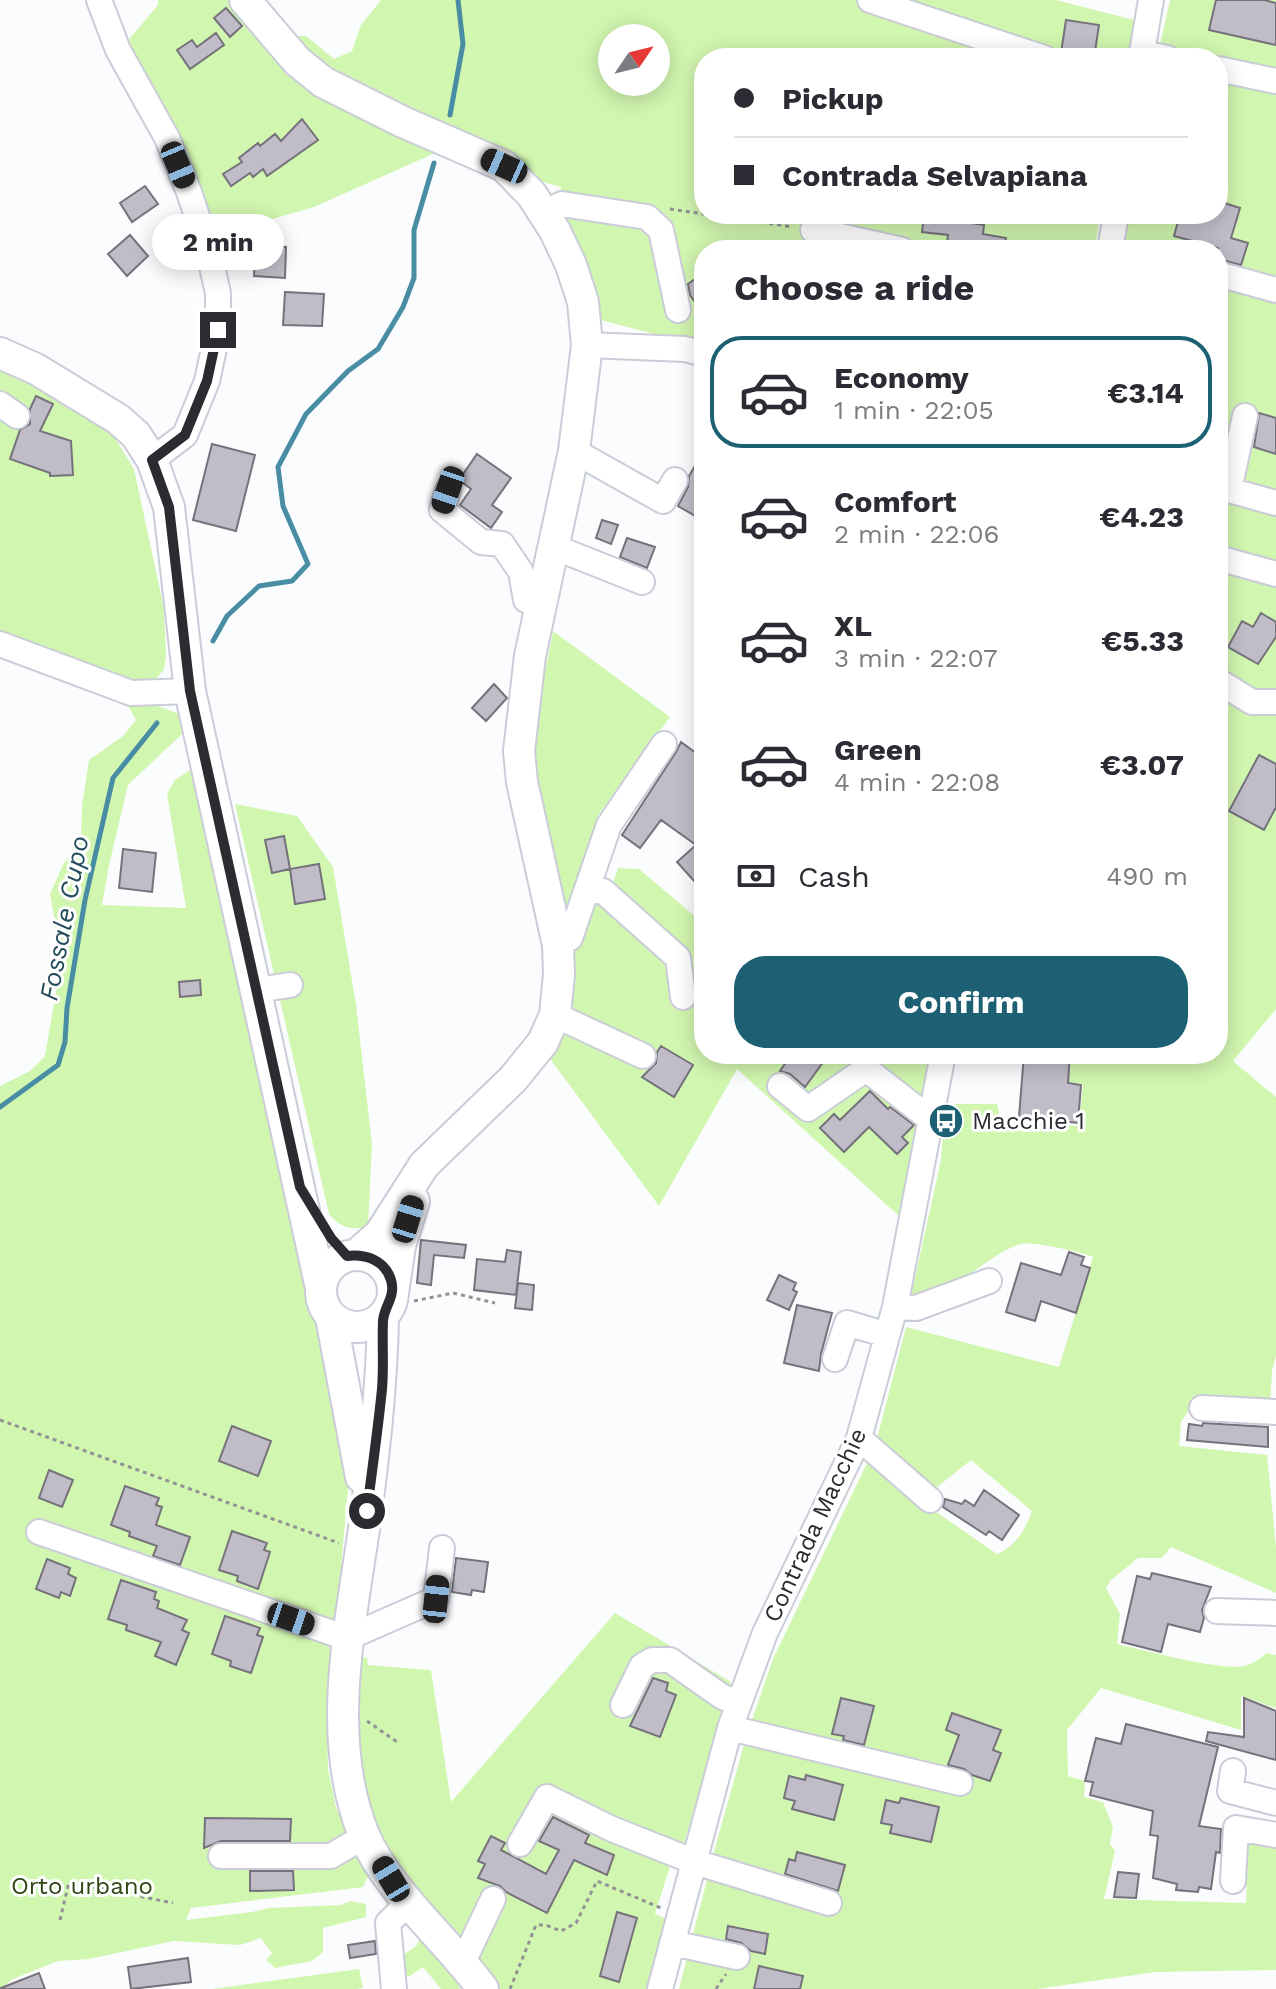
<!DOCTYPE html>
<html lang="en">
<head>
<meta charset="utf-8">
<style>
  body { margin:0; font-family:"Work Sans",sans-serif; background:#f2f2f3; color:#2b2b33; height:100vh; display:flex; flex-direction:column; font-size:30px; white-space:nowrap }
  * { box-sizing:border-box; margin:0 }
  p { font-size:26px; color:#7c7c81 }
  .icon { flex:none; width:44px; height:44px; fill:none; stroke:currentColor; stroke-width:2; stroke-linecap:round; stroke-linejoin:round }
  .map { position:relative; flex:1; overflow:hidden }
  .details { position:absolute; left:694px; top:240px; width:534px; height:824px; display:flex; flex-direction:column; background:#fff; border-radius:32px; box-shadow:0 4px 20px #0003 }
  .details>* { flex:none }
  .banner { position:absolute; left:694px; top:48px; width:534px; height:176px; border-radius:32px; box-shadow:0 4px 20px #0003; display:grid; align-content:center; height:176px; padding:0 40px; background:#fff }
  .needle { width:52px; rotate:55deg }
  .controls { position:absolute; left:598px; top:24px; display:grid; gap:16px }
  .controls a { display:grid; place-items:center; width:72px; height:72px; border-radius:50%; background:#fff; box-shadow:0 4px 20px #0003; font-size:40px }
  .end { position:absolute; width:36px; height:36px; margin:-18px; border:10px solid #2b2c31; background:#fff; box-shadow:0 0 0 4px #fff }
  .from { border-radius:50% }
  .bubble { position:absolute; height:56px; border-radius:28px; background:#fff; box-shadow:0 4px 20px #0003; font-size:26px; font-weight:700; line-height:56px; text-align:center }
  .car { position:absolute; width:24px; height:48px; margin:-24px -12px; border-radius:10px; box-shadow:0 0 6px 2px #0007; background:linear-gradient(#222 24%,#8ab4d8 0 40%,#222 0 76%,#8ab4d8 0 86%,#222 0) }
  .banner b { display:flex; align-items:center; gap:28px; height:76px; font-size:30px }
  .banner b+b { border-top:2px solid #e1e1e2 }
  .banner i { width:20px; height:20px; background:#2b2b33 }
  ul { padding:0; list-style:none }
  li { display:flex; align-items:center; gap:24px; height:112px; margin:0 16px 12px; padding:0 24px; border:4px solid transparent; border-radius:32px }
  li div { flex:1 }
  li b { display:block; font-size:30px }
  li em { font-style:normal; font-weight:700 }
  li.selected { border-color:#1d6073 }
  li>.icon { width:72px; height:72px; stroke-width:1.5 }
  h2 { padding:0 40px; font-size:36px; line-height:96px }
  .pay { display:flex; align-items:center; gap:20px; height:88px; padding:0 40px; font-size:30px }
  .pay p { margin-inline-start:auto }
  .primary-button { display:flex; gap:16px; margin-top:auto; padding:16px 40px }
  .primary-button a { flex:1; height:92px; border-radius:32px; background:#1d6073; color:#fff; font-size:32px; font-weight:700; line-height:92px; text-align:center }
  .map>svg:first-child { display:block }
</style>
</head>
<body>
<div class="map">
<svg width="1276" height="1989" viewBox="0 0 1276 1989">
  <rect width="100%" height="100%" fill="#fbfcfe"/>
  <path fill="#d1f6af" fill-rule="evenodd" d="M158,0H227L435,153L314,207L228,232L208,211L125,44L158,5Z
    M381,0H1056L1138,21L1131,58H704V214H1100L1095,250H704V347L597,319L558,215L561,187L533,179L336,76L301,46L298,36H306L334,59L352,51L361,25ZM612,38H656V82H612Z
    M1170,0H1276V1009L1233,1061L1276,1097V1356L1272,1371L1270,1406L1195,1401L1181,1422L1179,1446L1267,1455L1276,1547V1593L1171,1547L1162,1558H1138L1111,1580L1106,1588L1120,1614L1117,1644C1144,1650 1220,1671 1244,1666C1253,1664 1260,1659 1267,1653L1276,1655V1708L1241,1696V1730L1101,1688L1067,1730L1068,1776L1085,1781L1084,1797L1103,1802L1113,1827L1110,1844L1115,1851L1104,1899L1246,1903L1249,1835L1276,1839V1970L1156,1972L1037,1989H679L718,1837L747,1734L773,1659L868,1461L916,1498L997,1554C1016,1546 1025,1530 1032,1511L971,1460L932,1491L884,1447L878,1435L906,1327L1059,1367L1093,1257C1082,1252 1032,1241 1021,1244C994,1252 972,1276 947,1288C936,1294 923,1295 911,1296L941,1160L945,1108L957,1104H997L1002,1127L1025,1132L1039,1131L1045,1124L1079,1126L1083,1084L1069,1082L1072,1054H1218V250H1123L1129,214H1218V58H1157Z
    M0,368L82,409L115,438L134,469L164,609L166,656L164,669L152,684L150,703L179,714L182,734L128,785L109,865L102,905L186,908L167,794L175,780L193,768L298,1244L319,1325L349,1477L327,1728L328,1769L336,1808L368,1876L363,1887L191,1908L186,1920L252,1912L269,1908L341,1905L350,1901L366,1904V1917L323,1928V1952L312,1961L275,1968L266,1960L272,1953L261,1938L240,1945L174,1941L89,1959L58,1961L13,1979L5,1985V1989H0V1086L30,1071L45,1056L57,985L54,917L50,894L63,865L81,840L82,806L89,760L123,736L136,720L127,704L0,653Z
    M553,631L670,717L598,815L565,933L531,745Z
    M235,804L297,816L333,867L356,1005L372,1144L368,1227C351,1230 340,1228 329,1214Z
    M618,868L639,869L704,924V1054L932,1056L925,1105L899,1216L737,1069L659,1206L548,1056L573,1009L571,953L594,905L606,904Z
    M615,1613L731,1682L682,1850H675L655,1914L670,1921L652,1989H497C479,1952 446,1925 420,1894C394,1863 369,1821 360,1781C350,1742 357,1698 358,1659L367,1657L368,1665L431,1670L451,1802Z
    M420,1939C439,1947 457,1968 460,1989H441L423,1967L410,1976L401,1975V1957L416,1946Z
    M359,1969L363,1988L356,1989H212Z"/>
  <g fill="none" stroke-linecap="round" stroke-linejoin="round">
    <path stroke="#498da4" stroke-width="5" d="M450,115L463,44L458,0
      M213,641L227,616L259,586L292,581L308,564L283,506L278,467L306,414L348,371L378,349L403,307L414,278V230L434,163
      M0,1107L58,1065L65,1042L67,1008L85,900L113,778L157,723"/>
  </g>
  <path fill="#c1bdc8" stroke="#75727b" stroke-width="2" d="M1216,0H1264L1276,3V45L1209,30Z
    M226,8L242,26L230,37L214,18Z
    M1066,20L1099,25L1094,58L1061,53Z
    M216,33L224,45L190,69L177,50L192,40L197,47Z
    M302,119L318,140L267,176L263,169L253,177L250,173L231,186L223,174L242,162L239,158L258,143L260,146L275,134L281,141Z
    M145,186L158,204L132,222L120,203Z
    M1218,201L1240,208L1231,238L1248,243L1241,265L1218,259V248L1174,236L1180,214H1218Z
    M924,216L984,225L983,234L1006,238L1004,250H946L948,235L922,232Z
    M248,229L251,245L224,254L220,238Z
    M130,235L148,256L127,276L108,254Z
    M256,245L286,247L285,278L254,276Z
    M704,273V315L690,295L688,284Z
    M285,292L324,294L322,326L283,325Z
    M36,396L53,404L40,431L71,441L73,475L50,476V473L10,459L20,430L30,424V409Z
    M1259,413L1276,418V454L1254,447Z
    M212,444L255,455L236,531L193,520Z
    M704,450V521L678,506L688,487L689,476Z
    M477,454L511,478L492,505L502,512L491,528L460,505L471,489L459,480Z
    M602,520L618,525L611,544L596,538Z
    M627,538L655,547L647,568L620,557Z
    M1261,613L1276,622V637L1258,664L1228,647L1242,621L1253,627Z
    M494,684L507,698L486,721L472,708Z
    M681,742L704,759V892L677,862L696,845L661,820L640,848L622,835L676,752Z
    M1259,755L1276,764V807L1264,830L1229,811Z
    M284,836L290,869L272,873L265,840Z
    M123,849L156,853L152,892L119,888Z
    M319,864L325,899L295,904L290,869Z
    M200,980L201,995L180,997L179,982Z
    M661,1046L693,1065L674,1097L642,1077L656,1063L657,1052Z
    M792,1054H829L805,1087L790,1074L780,1071Z
    M1024,1054H1070L1068,1083L1081,1085L1078,1123L1019,1117Z
    M870,1091L888,1109L890,1107L914,1125L902,1137L908,1143L897,1154L869,1127L844,1152L820,1128L834,1114L840,1120Z
    M421,1240L466,1245L464,1258L434,1255L431,1285L417,1283Z
    M507,1250L521,1252L516,1295L474,1290L477,1259L505,1262Z
    M1069,1252L1084,1257L1081,1265L1090,1268L1076,1313L1041,1301L1035,1321L1006,1312L1021,1263L1061,1275Z
    M779,1275L796,1283L793,1290L797,1292L789,1310L767,1300Z
    M518,1283L534,1285L532,1310L515,1308Z
    M797,1305L832,1313L821,1354L819,1371L784,1363Z
    M1203,1423L1268,1427V1447L1187,1440L1189,1424L1202,1426Z
    M232,1426L271,1441L258,1476L219,1461Z
    M49,1470L73,1480L62,1507L39,1498Z
    M125,1486L159,1498L156,1505L162,1507L156,1525L190,1537L180,1565L153,1556L157,1546L129,1536L130,1532L111,1525Z
    M984,1490L1019,1515L1002,1540L989,1531L986,1535L943,1507L945,1499L962,1504L965,1500L974,1506Z
    M232,1531L267,1543L264,1550L270,1552L258,1589L237,1581L238,1576L219,1570Z
    M456,1558L488,1562L484,1592L472,1590L471,1595L452,1592Z
    M47,1559L70,1568L68,1574L76,1578L70,1596L61,1592L59,1598L36,1589Z
    M1152,1573L1211,1587L1202,1610L1204,1618L1200,1632L1168,1624L1161,1652L1122,1642L1137,1576L1150,1579Z
    M121,1580L156,1592L154,1599L159,1601L157,1608L187,1620L182,1630L189,1633L176,1665L155,1656L161,1642L126,1630L127,1625L108,1619Z
    M225,1616L260,1628L257,1635L263,1637L251,1673L230,1666L231,1661L212,1654Z
    M653,1678L668,1683L666,1691L676,1695L660,1737L630,1726Z
    M841,1698L874,1706L864,1745L843,1740L844,1736L832,1734Z
    M1244,1698L1276,1711V1760L1206,1741L1208,1732L1244,1737Z
    M952,1713L1001,1730L993,1750L1001,1753L990,1781L972,1775L964,1769L948,1765L959,1735L946,1730Z
    M1126,1724L1218,1747L1199,1826L1221,1829L1220,1853L1216,1852L1211,1889L1199,1887L1198,1892L1176,1890L1177,1884L1153,1878L1158,1836L1150,1835L1153,1811L1090,1795L1093,1782L1085,1781L1096,1738L1121,1744Z
    M806,1775L843,1785L834,1820L792,1809L795,1801L784,1798L789,1776L805,1780Z
    M901,1798L939,1807L931,1842L890,1833L892,1825L881,1823L886,1800L899,1803Z
    M553,1817L589,1835L585,1843L614,1855L607,1875L574,1860L547,1913L506,1892L500,1886L478,1878L485,1864L478,1861L491,1836L505,1843L501,1850L546,1874L559,1850L539,1841Z
    M205,1818L291,1819L290,1841H221L204,1848Z
    M797,1852L845,1865L838,1891L785,1874L789,1859L795,1861Z
    M250,1871H293L294,1890L250,1891Z
    M1118,1872L1139,1874L1136,1898L1114,1897Z
    M617,1912L637,1918L619,1982L600,1976Z
    M728,1926L768,1934L765,1954L751,1951L741,1943L726,1939Z
    M375,1941L376,1954L350,1958L348,1945Z
    M188,1958L191,1982L131,1989L128,1967Z
    M759,1966L803,1976L800,1989H754Z
    M39,1973L45,1989H1V1988Z"/>
  <g fill="none" stroke-linecap="round" stroke-linejoin="round">
    <g stroke="#cacdd8" stroke-width="28">
      <path id="minor" d="M99,0L118,50L167,138L189,192L208,249L218,293V330L207,381L185,435L152,460
        M870,0L1044,58
        M1142,53L1167,58
        M1141,58L1151,0
        M1218,69L1276,81
        M544,213L562,204L647,217L661,230L678,310
        M813,230L902,250
        M1110,250L1116,214
        M1218,274L1276,290
        M587,345L685,349L704,354
        M0,404L17,416
        M574,451L663,501L675,480
        M1218,487L1276,503
        M448,490L442,510L481,542L502,544L521,572L526,600L541,608
        M1229,490L1245,416
        M554,547L642,582
        M1218,558L1276,574
        M0,644L131,693L190,691
        M1218,681L1252,702H1276
        M587,890L603,891L678,958L683,997
        M558,945L570,938L609,825L664,744
        M257,990L290,985
        M555,1015L643,1056
        M780,1086L808,1109L866,1069L930,1119
        M895,1307L916,1308L989,1281
        M835,1359L847,1323L887,1335
        M1202,1408L1276,1412
        M859,1438L930,1500
        M39,1532L347,1638L436,1599L442,1548
        M1217,1611L1276,1613
        M623,1705L642,1666L652,1660H670L721,1696L739,1704
        M730,1728L960,1783
        M1233,1771L1230,1791L1276,1803
        M520,1844L547,1797L612,1829L695,1862L829,1903
        M221,1856H331L365,1836
        M1233,1881L1236,1828L1276,1835
        M672,1943L737,1957
        M463,1962L493,1899
        M394,1989L388,1923L409,1902
        M660,1989L730,1728L765,1633L859,1438L895,1307L943,1054"/>
    </g>
    <g stroke="#cacdd8" stroke-width="34">
      <path id="major" d="M245,0L297,61L323,82L403,122L504,166L532,195L555,231L571,265L583,302L587,345L574,451L530,656L519,751L522,782L558,945L559,974L555,1015L543,1042L513,1079L424,1165L380,1234L356,1255
        M0,353L36,369L118,419L136,435L152,460L169,507L190,691L321,1288
        M321 1291a36 36 0 1 1 72 0a36 36 0 1 1-72 0Z
        M393,1293L400,1246L414,1201
        M383,1316C382,1385 374,1453 365,1522C351,1622 324,1738 364,1835C387,1890 447,1940 483,1989
        M331,1317L361,1477"/>
    </g>
    <path stroke="#919296" stroke-width="3" stroke-dasharray="4 4" stroke-linecap="butt" d="M670,209L704,214
      M706,214L793,227
      M414,1301L453,1293L495,1303
      M0,1420L339,1543
      M367,1721L397,1742
      M60,1920L69,1882L173,1903
      M510,1989L536,1925H546L561,1931L576,1923L597,1881L661,1908
      M716,1989L726,1974"/>
    <use href="#minor" stroke="#fff" stroke-width="24"/>
    <use href="#major" stroke="#fff" stroke-width="30"/>
  </g>
  <g fill="none" stroke-linecap="round" stroke-linejoin="round">
    <path stroke="#2b2c31" stroke-width="10" d="M218,330L207,381L185,435L152,460L169,507L190,691L300,1187L331,1238L347,1256C366,1254 385,1260 391,1280C396,1297 384,1306 383,1321C382,1343 384,1366 382,1389C378,1429 372,1470 367,1511"/>
  </g>
  <defs>
    <g id="bus-disc" transform="scale(1.8)"><circle r="9.5" fill="#1d6073" stroke="#fff"/><path d="M-5-6H5V4H4V6H2V4H-2V6H-4V4H-5ZM-3.5-4V0h7V-4ZM-3.5 1.2v1.5H-2V1.2ZM2 1.2v1.5H3.5V1.2Z" fill="#fff"/></g>
  </defs>
  <g fill-rule="evenodd">
    <use href="#bus-disc" x="946" y="1121"/>
  </g>
  <g text-anchor="middle" stroke-width="6" stroke-linejoin="round" paint-order="stroke">
    <g font-size="24" fill="#2b2c31" stroke="#fff" text-anchor="start">
      <text x="972" y="1129">Macchie 1</text>
    </g>
    <g font-size="24" fill="#2b2c31" stroke="#fff">
      <text transform="translate(815 1525) rotate(-65)" y="8">Contrada Macchie</text>
    </g>
    <g font-size="24" fill="#2f4514" stroke="#fff">
      <text x="82" y="1894">Orto urbano</text>
    </g>
    <g font-size="26" font-style="italic" fill="#224c5a" stroke="#fff">
      <text transform="translate(64 918) rotate(-79)" y="9">Fossale Cupo</text>
    </g>
  </g>
</svg>
<div class="controls">
<a><svg class="needle" viewBox="-14 -14 28 28"><path d="M0-13l5 13h-10z" fill="#e53935"/><path d="M0 13l5-13h-10z" fill="#7c7c81"/></svg></a>
</div>
<i class="end from" style="left:367px;top:1511px"></i>
<i class="end" style="left:218px;top:330px"></i>
<div class="bubble" style="left:152px;top:214px;width:132px">2 min</div>
<i class="car" style="left:178px;top:165px;rotate:157deg"></i>
<i class="car" style="left:504px;top:166px;rotate:294deg"></i>
<i class="car" style="left:448px;top:490px;rotate:199deg"></i>
<i class="car" style="left:408px;top:1219px;rotate:17deg"></i>
<i class="car" style="left:436px;top:1599px;rotate:6deg"></i>
<i class="car" style="left:291px;top:1619px;rotate:109deg"></i>
<i class="car" style="left:391px;top:1879px;rotate:329deg"></i>
<div class="banner">
<b><i class="from"></i>Pickup</b>
<b><i></i>Contrada Selvapiana</b>
</div>
<section class="details">
<h2>Choose a ride</h2>
<ul>
<li class="selected"><svg class="icon" aria-label="car" viewBox="0 0 24 24"><path d="M5 17H2v-5l4-1 3-4h7l3 4 3 1v5h-3M9 17h6M6 11h13"/><circle cx="7" cy="17" r="2"/><circle cx="17" cy="17" r="2"/></svg><div><b>Economy</b><p>1 min · 22:05</p></div><em>€3.14</em></li>
<li><svg class="icon" aria-label="car" viewBox="0 0 24 24"><path d="M5 17H2v-5l4-1 3-4h7l3 4 3 1v5h-3M9 17h6M6 11h13"/><circle cx="7" cy="17" r="2"/><circle cx="17" cy="17" r="2"/></svg><div><b>Comfort</b><p>2 min · 22:06</p></div><em>€4.23</em></li>
<li><svg class="icon" aria-label="car" viewBox="0 0 24 24"><path d="M5 17H2v-5l4-1 3-4h7l3 4 3 1v5h-3M9 17h6M6 11h13"/><circle cx="7" cy="17" r="2"/><circle cx="17" cy="17" r="2"/></svg><div><b>XL</b><p>3 min · 22:07</p></div><em>€5.33</em></li>
<li><svg class="icon" aria-label="car" viewBox="0 0 24 24"><path d="M5 17H2v-5l4-1 3-4h7l3 4 3 1v5h-3M9 17h6M6 11h13"/><circle cx="7" cy="17" r="2"/><circle cx="17" cy="17" r="2"/></svg><div><b>Green</b><p>4 min · 22:08</p></div><em>€3.07</em></li>
</ul>
<div class="pay"><svg class="icon" aria-label="cash" viewBox="0 0 24 24"><path d="M3 7h18v10H3z"/><circle cx="12" cy="12" r="2"/></svg>Cash<p>490 m</p></div>
<div class="primary-button"><a>Confirm</a></div>
</section>
</div>
</body>
</html>
